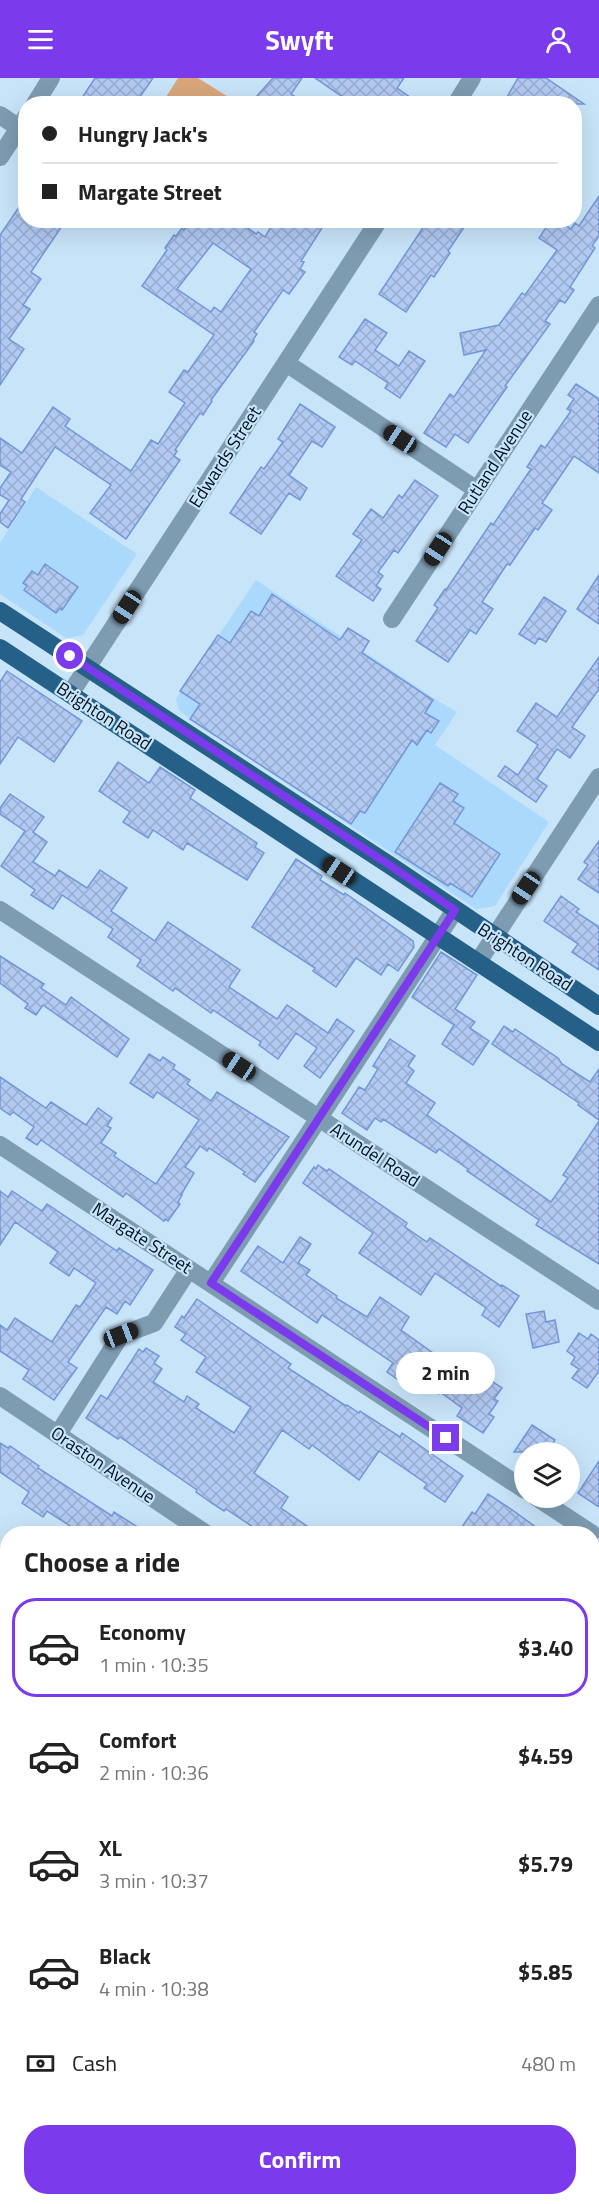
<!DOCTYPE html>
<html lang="en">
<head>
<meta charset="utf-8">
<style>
  body { margin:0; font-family:"Titillium Web",sans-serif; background:#f6f6f6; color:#222; height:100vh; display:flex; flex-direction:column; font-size:22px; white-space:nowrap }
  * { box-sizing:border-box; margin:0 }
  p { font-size:20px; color:#767676 }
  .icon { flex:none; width:33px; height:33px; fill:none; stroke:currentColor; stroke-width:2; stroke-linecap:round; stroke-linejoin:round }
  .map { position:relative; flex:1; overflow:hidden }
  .details { position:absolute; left:0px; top:1448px; width:600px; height:680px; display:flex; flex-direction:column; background:#fff; border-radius:24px 24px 0 0; box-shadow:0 6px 24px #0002 }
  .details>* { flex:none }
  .hud { position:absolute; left:18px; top:18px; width:564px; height:132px; border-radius:24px; box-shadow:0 6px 24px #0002; display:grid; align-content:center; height:132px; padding:0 24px; background:#fff }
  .controls { position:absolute; left:514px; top:1364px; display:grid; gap:12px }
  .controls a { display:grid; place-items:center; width:66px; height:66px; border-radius:50%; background:#fff; box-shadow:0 6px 24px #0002; font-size:30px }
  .end { position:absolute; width:27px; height:27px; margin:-14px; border:8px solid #7c3aed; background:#fff; box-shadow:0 0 0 3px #fff }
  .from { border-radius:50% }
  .bubble { position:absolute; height:42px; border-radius:21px; background:#fff; box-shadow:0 6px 24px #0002; font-size:20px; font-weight:700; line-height:42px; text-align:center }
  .car { position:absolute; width:18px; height:36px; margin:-18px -9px; border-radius:8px; box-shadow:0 0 4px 2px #0007; background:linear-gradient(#222 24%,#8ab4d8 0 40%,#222 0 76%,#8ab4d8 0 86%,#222 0) }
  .hud b { display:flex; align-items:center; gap:21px; height:57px; font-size:22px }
  .hud b+b { border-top:2px solid #e0e0e0 }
  .hud i { width:15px; height:15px; background:#222 }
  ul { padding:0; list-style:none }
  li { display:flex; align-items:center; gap:18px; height:99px; margin:0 12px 9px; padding:0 12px; border:3px solid transparent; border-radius:24px }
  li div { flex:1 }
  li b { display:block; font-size:22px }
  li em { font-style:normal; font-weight:700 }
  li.selected { border-color:#7c3aed }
  li>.icon { width:54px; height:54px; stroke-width:1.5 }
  h2 { padding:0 24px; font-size:27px; line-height:72px }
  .pay { display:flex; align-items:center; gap:15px; height:66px; padding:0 24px; font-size:22px }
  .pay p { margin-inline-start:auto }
  .primary-button { display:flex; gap:12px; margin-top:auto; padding:12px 24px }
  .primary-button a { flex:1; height:69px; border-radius:24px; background:#7c3aed; color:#fff; font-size:24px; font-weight:700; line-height:69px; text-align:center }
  header { display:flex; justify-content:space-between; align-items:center; height:78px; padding:0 24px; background:#7c3aed; color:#fff; font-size:27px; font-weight:700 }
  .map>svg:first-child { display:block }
</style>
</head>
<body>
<header><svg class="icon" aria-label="menu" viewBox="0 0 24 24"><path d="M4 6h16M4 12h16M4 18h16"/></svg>Swyft<svg class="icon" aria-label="person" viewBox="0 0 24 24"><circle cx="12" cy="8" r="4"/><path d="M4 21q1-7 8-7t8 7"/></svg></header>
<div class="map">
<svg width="599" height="2126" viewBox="0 0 599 2126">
  <defs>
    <pattern id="building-cross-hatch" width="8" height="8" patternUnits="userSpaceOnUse" patternTransform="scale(1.5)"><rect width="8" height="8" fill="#b2c9f2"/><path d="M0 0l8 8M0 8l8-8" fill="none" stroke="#97accf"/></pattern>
  </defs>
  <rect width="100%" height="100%" fill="#c8e4f9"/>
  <path fill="#abd9fc" d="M36,409L137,476L83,557L66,560L0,516V465Z
    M256,502L438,623L457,634L435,667L549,744L495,828L476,831L190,641L179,632L176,621Z"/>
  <path fill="#d9a67b" d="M178,0H198L238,25H176L166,19Z"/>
  <path fill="url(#building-cross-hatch)" stroke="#7297d8" stroke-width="1.5" fill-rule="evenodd" d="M95,0H153L135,26H78Z
    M273,0H302L291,16L294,18L288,26H268L257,18Z
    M315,0H404L397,10L420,26H353Z
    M518,0H546L584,26H503Z
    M599,118V158L592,168L595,170L570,209L574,212L565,225L560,222L545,243L550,246L505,308L507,309L468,365L455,356L446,369L424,355L450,316L454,319L486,272L464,277L460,255L499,247L522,215L525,217L557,172L539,160L551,142H558L571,151L575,145L579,148Z
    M26,119V142H66L31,194L41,201L23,227L30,231L9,261L24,271L0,307V157Z
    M190,142H237L256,156L258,154L265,159L275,142H327L301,183L304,184L300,191L305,194L289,216L283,212L254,254L257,256L253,262L254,263L211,322L212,323L203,337L200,335L175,372L177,373L174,378L180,382L126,461L90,435L111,407L55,369L21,421L25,424L8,450L0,444V436L9,422L0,417V410L11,394L0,387V360L22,375L53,329L70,341L65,348L131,393L151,362L158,366L185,325L169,314L184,292L188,294L214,257L142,208L167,172L165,170L174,157L176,158L182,150L184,152ZM213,165L251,191L221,234L214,229L211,234L177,211Z
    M428,142H469L448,173L450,175L434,199L431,197L406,234L379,216Z
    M365,241L387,255L375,272L399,288L409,273L425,283L400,320L385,310L388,305L355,283L352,287L339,279Z
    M576,306L599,321V395L574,378L542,425L552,432L538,452L535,450L510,487L507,486L482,524L493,531L476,556L470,552L448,584L416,563L438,530L434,527L445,511L446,512L491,445L493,447L531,391L527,389L541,367L545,370L571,333L567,331L574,321L568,317Z
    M300,326L335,349L322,369L312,363L289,397L307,410L300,422L289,415L261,456L230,435L261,389L264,391L283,364L278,361Z
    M415,402L438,418L398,475L394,472L378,494L383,498L376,508L381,511L373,523L336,498L362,462L353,456L371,431L383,440L399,417L402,420Z
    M45,486L78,509L62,532L60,530L56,535L24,512L27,508L23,505L32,493L38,497Z
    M599,497V546L577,531Z
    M272,516L340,562L348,550L369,563L362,575L433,622L425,635L439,643L431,655L427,652L417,667L412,662L365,735L360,733L351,746L190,641L200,626L180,613L218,557L230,565L251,533L259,538Z
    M544,519L566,533L546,564L539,560L535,566L519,556Z
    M599,579V611L572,649L585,658L570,680L557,671L537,701L547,708L536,724L498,698L505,688L518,697L538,667L517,653L536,625L557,639Z
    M7,593L82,643L54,684L18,659L0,686V604Z
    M118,684L149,705L160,689L195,712L190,720L257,765L255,769L264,775L247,802L187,765L183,772L153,752L148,760L123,744L130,734L99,713Z
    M440,705L458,716L453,723L464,730L454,745L500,776L472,819L450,805L448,808L395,774Z
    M10,716L44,739L33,754L47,764L33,784L55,798L59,792L87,810L100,792L127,810L111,833L155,863L168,844L240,892L229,909L277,941L287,927L328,955L337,941L354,953L320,1000L304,988L317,970L296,955L278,981L259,967L261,964L213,932L211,935L175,910L173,913L137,888L141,882L108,859L113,851L62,817L53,831L31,817L35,812L1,788L25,753L0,736V730Z
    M599,763V815L578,801L588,787L584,784Z
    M296,781L322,798L320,802L344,817L345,815L413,863L414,869L398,893L388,886L381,897L356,880L336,909L313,893L315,890L252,849Z
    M561,818L579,831L576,834L599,849V892L572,874L578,866L544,843Z
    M441,874L477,897L455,931L475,944L470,950L489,963L473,987L442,966L454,947L412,919Z
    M0,878L44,906L41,910L66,927L71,919L129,961L117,979L43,927L36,937L25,930L28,926L0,905Z
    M504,948L513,954L515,951L558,980L562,986L590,1004L599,991V1042L578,1027L579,1025L492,966Z
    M390,961L415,978L408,988L414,993L406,1005L435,1025L427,1037L551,1124L568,1100L563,1097L599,1043V1186L536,1147L539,1142L467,1093L468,1091L439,1071L436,1075L383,1041L381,1044L375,1040L367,1052L342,1035L359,1009L365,1012L378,991L373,988Z
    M149,976L160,983L163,979L175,987L173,991L190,1002L187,1006L211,1023L217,1014L289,1059L255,1104L243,1096L245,1094L209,1070L207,1073L200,1068L185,1089L194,1095L181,1117H182L178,1124L180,1126L168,1143L165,1141L164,1143L126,1115L123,1119L41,1062L37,1067L26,1060L34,1049L13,1034L10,1037L0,1030V999L46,1030L51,1024L86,1047L98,1030L112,1040L107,1048L111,1050L101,1065L116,1075L114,1078L156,1106L199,1042L157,1014L153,1020L130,1005Z
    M318,1087L327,1093L329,1091L407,1145L405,1149L427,1164L430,1160L501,1208L502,1207L519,1218L499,1249L482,1237L486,1230L435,1195L421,1217L359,1175L373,1155L303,1105L314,1089L316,1091Z
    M0,1113L8,1119L12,1113L42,1133L47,1126L117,1173L119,1170L153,1192L130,1227L125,1223L117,1236L106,1229L68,1284L77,1290L54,1322L23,1301L29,1292L0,1273V1247L7,1252L15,1240L52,1264L76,1227L80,1229L96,1205L74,1190L69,1198L50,1185L58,1174L15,1144L0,1167Z
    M300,1159L311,1166L298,1185L310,1192L306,1197L337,1218L336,1220L367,1239L380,1219L409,1239L401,1252L478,1307L484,1298L502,1310L494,1321L498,1323L489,1336L494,1339L483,1355L457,1338L462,1330L440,1314L439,1316L416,1301L410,1310L387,1294L393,1285L322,1237L317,1245L241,1193L258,1168L283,1185Z
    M197,1221L291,1286L288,1290L346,1328L347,1327L359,1335L360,1333L400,1359L402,1355L463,1398L445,1424L424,1410L427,1406L379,1373L359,1402L312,1367L309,1371L282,1352L254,1395L288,1419L281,1430L317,1455H262L226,1431L224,1433L213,1426L196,1414L197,1412L120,1359L118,1361L86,1340L101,1317L107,1321L139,1271L143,1274L146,1270L159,1278L154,1285L162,1291L153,1304L184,1324L187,1318L199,1326L196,1330L234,1355L251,1329L196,1294L206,1279L181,1262L186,1256L175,1249L182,1238L184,1240Z
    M544,1233L546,1244L555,1242L559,1264L533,1270L526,1236Z
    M579,1255L588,1261L591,1256L599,1262V1293L587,1310L572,1300L579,1291L571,1286L575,1279L567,1273Z
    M532,1347L555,1362L547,1374H514Z
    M0,1365L8,1370L10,1368L39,1388L38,1390L112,1438L114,1434L147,1455H81L47,1433L43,1439L22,1425L29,1414L0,1394Z
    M599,1383V1429L578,1415Z
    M488,1416L511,1431L544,1455H458L472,1434L475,1436Z"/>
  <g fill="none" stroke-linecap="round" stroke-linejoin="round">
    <path stroke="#7d9bb1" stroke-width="18" d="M35,26L51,0
      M456,26L472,0
      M0,37L19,50
      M0,79L26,39
      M286,285L477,412
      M392,541L599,227
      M70,616L379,142
      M0,832L599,1223
      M478,884L599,699
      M0,1067L525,1412
      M211,1205L455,832
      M0,1318L205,1455
      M58,1356L121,1257L154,1245L189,1191
      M536,1419L591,1455
      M0,1622L8,1627
      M592,1714L599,1718
      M0,1925L8,1924
      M386,2120L395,2126"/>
    <path stroke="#246088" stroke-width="18" d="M0,533L391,788L599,928
      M0,570L599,964
      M592,1500L599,1490
      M592,1556L599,1546
      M180,2126L185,2120
      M217,2126L221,2120"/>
  </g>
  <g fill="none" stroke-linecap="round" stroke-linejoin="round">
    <path stroke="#7c3aed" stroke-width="8" d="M70,578L391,788L455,832L211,1205L446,1360"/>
  </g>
  <g text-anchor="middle" stroke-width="4.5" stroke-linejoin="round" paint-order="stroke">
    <g font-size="18" fill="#001120" stroke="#c8e4f9">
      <text transform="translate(225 379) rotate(-57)" y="6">Edwards Street</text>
      <text transform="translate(495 384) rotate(-57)" y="6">Rutland Avenue</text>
      <text transform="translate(104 638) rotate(33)" y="6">Brighton Road</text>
      <text transform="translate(525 879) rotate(33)" y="6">Brighton Road</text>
      <text transform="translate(375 1077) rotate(33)" y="6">Arundel Road</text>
      <text transform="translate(142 1160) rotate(33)" y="6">Margate Street</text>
      <text transform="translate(103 1387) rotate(34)" y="6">Oraston Avenue</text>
    </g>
  </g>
</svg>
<div class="controls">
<a><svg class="icon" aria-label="layers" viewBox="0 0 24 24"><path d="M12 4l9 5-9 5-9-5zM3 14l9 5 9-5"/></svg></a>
</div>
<i class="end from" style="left:70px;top:578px"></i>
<i class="end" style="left:446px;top:1360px"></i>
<div class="bubble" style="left:396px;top:1274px;width:99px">2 min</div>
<i class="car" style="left:400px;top:361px;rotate:303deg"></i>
<i class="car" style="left:438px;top:471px;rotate:213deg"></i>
<i class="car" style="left:127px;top:529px;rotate:213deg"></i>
<i class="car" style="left:339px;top:793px;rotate:304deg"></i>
<i class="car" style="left:526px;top:810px;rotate:214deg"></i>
<i class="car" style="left:239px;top:988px;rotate:303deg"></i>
<i class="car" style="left:121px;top:1257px;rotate:69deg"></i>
<div class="hud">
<b><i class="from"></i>Hungry Jack's</b>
<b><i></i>Margate Street</b>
</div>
<section class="details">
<h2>Choose a ride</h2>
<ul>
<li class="selected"><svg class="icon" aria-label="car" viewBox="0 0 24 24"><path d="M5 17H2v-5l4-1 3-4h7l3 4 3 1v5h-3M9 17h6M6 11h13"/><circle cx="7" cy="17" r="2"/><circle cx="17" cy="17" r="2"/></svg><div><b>Economy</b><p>1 min · 10:35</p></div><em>$3.40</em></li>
<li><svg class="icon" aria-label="car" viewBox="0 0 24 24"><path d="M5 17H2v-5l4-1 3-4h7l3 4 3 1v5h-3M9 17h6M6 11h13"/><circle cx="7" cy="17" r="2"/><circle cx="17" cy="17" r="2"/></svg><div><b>Comfort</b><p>2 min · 10:36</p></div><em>$4.59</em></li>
<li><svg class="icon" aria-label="car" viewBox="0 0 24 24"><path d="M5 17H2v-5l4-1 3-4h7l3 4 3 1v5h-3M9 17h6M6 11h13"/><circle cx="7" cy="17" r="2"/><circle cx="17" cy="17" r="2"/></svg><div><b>XL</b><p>3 min · 10:37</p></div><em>$5.79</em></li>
<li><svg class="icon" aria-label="car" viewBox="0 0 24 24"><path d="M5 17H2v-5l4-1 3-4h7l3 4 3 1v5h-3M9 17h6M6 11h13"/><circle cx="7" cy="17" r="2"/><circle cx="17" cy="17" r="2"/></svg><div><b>Black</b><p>4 min · 10:38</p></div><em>$5.85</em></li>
</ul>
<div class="pay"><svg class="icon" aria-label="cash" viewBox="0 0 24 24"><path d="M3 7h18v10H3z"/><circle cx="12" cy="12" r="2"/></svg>Cash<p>480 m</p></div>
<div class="primary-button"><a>Confirm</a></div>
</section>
</div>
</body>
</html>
